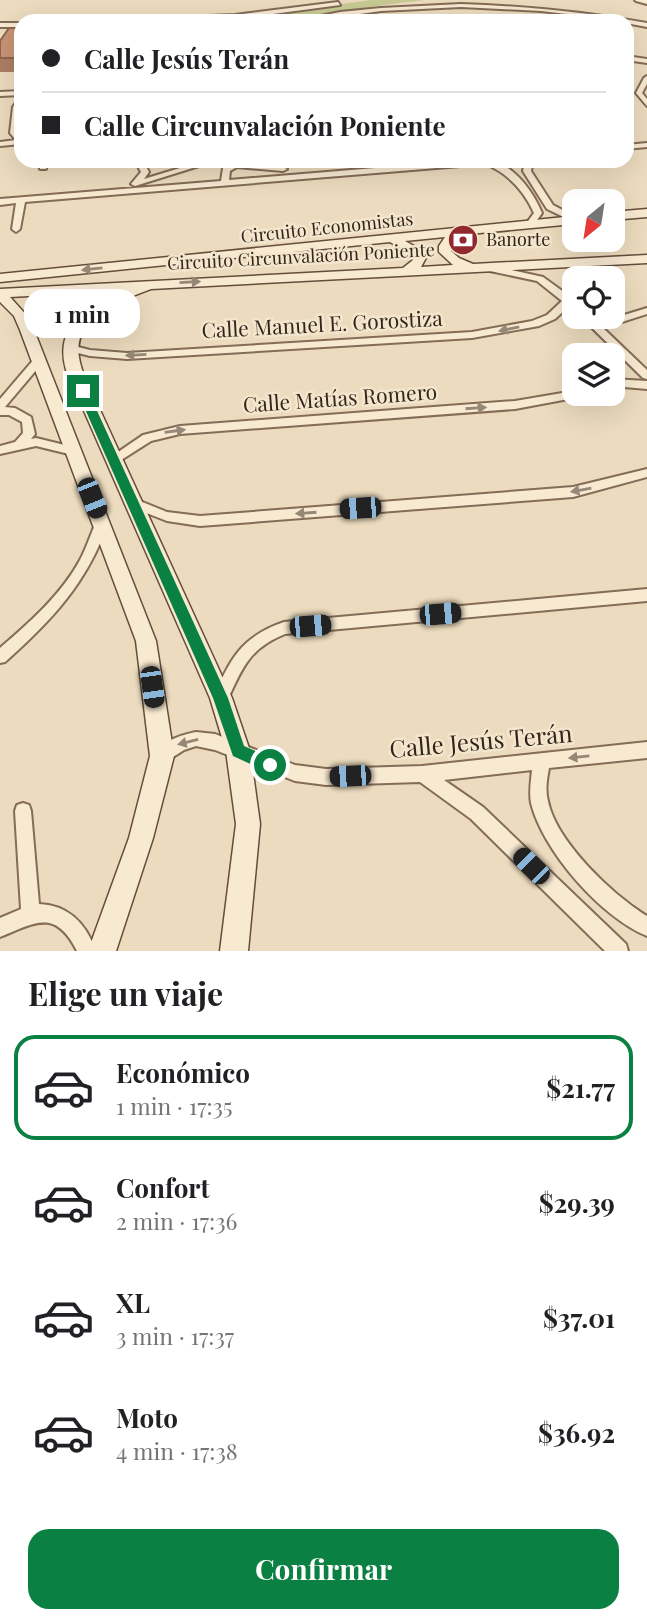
<!DOCTYPE html>
<html lang="es">
<head>
<meta charset="utf-8">
<style>
  body { margin:0; font-family:"Playfair Display",serif; background:#f6f6f6; color:#202124; height:100vh; display:flex; flex-direction:column; font-size:26px; white-space:nowrap }
  * { box-sizing:border-box; margin:0 }
  p { font-size:23px; color:#757577 }
  .icon { flex:none; width:38px; height:38px; fill:none; stroke:currentColor; stroke-width:2; stroke-linecap:round; stroke-linejoin:round }
  .map { position:relative; height:951px; overflow:hidden }
  .details { display:flex; flex-direction:column; background:#fff; flex:1 }
  .details>* { flex:none }
  .guide { position:absolute; left:14px; top:14px; width:620px; height:154px; border-radius:21px; box-shadow:0 7px 28px #0002; display:grid; align-content:center; height:154px; padding:0 28px; background:#fff }
  .needle { width:46px; rotate:210deg }
  .buttons { position:absolute; left:562px; top:189px; display:grid; gap:14px }
  .buttons a { display:grid; place-items:center; width:63px; height:63px; border-radius:14px; background:#fff; box-shadow:0 7px 28px #0002; font-size:35px }
  .end { position:absolute; width:32px; height:32px; margin:-16px; border:9px solid #0b8043; background:#fff; box-shadow:0 0 0 4px #fff }
  .from { border-radius:50% }
  .bubble { position:absolute; height:49px; border-radius:21px; background:#fff; box-shadow:0 7px 28px #0002; font-size:23px; font-weight:700; line-height:49px; text-align:center }
  .car { position:absolute; width:21px; height:42px; margin:-21px -10px; border-radius:9px; box-shadow:0 0 5px 2px #0007; background:linear-gradient(#222 24%,#8ab4d8 0 40%,#222 0 76%,#8ab4d8 0 86%,#222 0) }
  .guide b { display:flex; align-items:center; gap:24px; height:66px; font-size:26px }
  .guide b+b { border-top:2px solid #e0e0e0 }
  .guide i { width:18px; height:18px; background:#202124 }
  ul { padding:0; list-style:none }
  li { display:flex; align-items:center; gap:21px; height:105px; margin:0 14px 10px; padding:0 14px; border:4px solid transparent; border-radius:21px }
  li div { flex:1 }
  li b { display:block; font-size:26px }
  li em { font-style:normal; font-weight:700 }
  li.on { border-color:#0b8043 }
  li>.icon { width:63px; height:63px; stroke-width:1.5 }
  h2 { padding:0 28px; font-size:32px; line-height:84px }
  .primary-button { display:flex; gap:14px; margin-top:auto; padding:14px 28px }
  .primary-button a { flex:1; height:80px; border-radius:21px; background:#0b8043; color:#fff; font-size:28px; font-weight:700; line-height:80px; text-align:center }
  .map>svg:first-child { display:block }
</style>
</head>
<body>
<div class="map">
<svg width="647" height="951" viewBox="0 0 647 951">
  <rect width="100%" height="100%" fill="#ecdbbe"/>
  <path fill="#c7ca93" d="M371,0H425C363,6 302,21 240,21L241,18Z"/>
  <g fill="none" stroke-linecap="round" stroke-linejoin="round">
    <g stroke="#846c57" stroke-width="4">
      <path id="street" d="M635,0H647V4L636,1Z
        M338,2L340,5L235,19L123,21L126,19L235,15Z
        M461,4C524,6 586,12 647,23V27L626,23V21L541,11L461,7L381,11L310,21H296L340,12L381,8Z
        M474,16L477,18V21H471V18Z
        M0,23H21V27H0Z
        M626,56L647,59V63L626,60Z
        M647,76V84L642,93L647,99V106L636,93L644,78Z
        M21,91V95L0,96V92Z
        M21,97L18,133L21,136V144L0,146V142L16,140L10,133L13,107L19,98Z
        M647,143V147L626,149V145Z
        M39,161H47L46,169H40Z
        M135,161H143L149,172L144,179L203,161H215L135,186L131,184L141,172Z
        M460,161C470,161 484,159 493,161C516,167 534,194 542,213L533,226L526,224L534,213C524,191 508,173 485,164L25,202L20,229L16,232L12,229L16,203L0,205V199L221,181L223,168L235,162L283,167L287,169L283,171L237,167L230,171L229,180Z
        M525,161H533L531,171L553,205L574,216V222L547,209L523,171Z
        M488,265L543,277L572,298L574,308L569,306L555,319L539,326L472,338L127,359L90,356L66,350L65,348L70,345L90,350L127,353L472,332L532,321L547,315L562,301L537,281L485,270V266Z
        M647,308V314L603,328L647,370V379L643,378L581,317H591L598,323Z
        M39,357L44,360L43,362L5,407L15,408L31,417L35,434L31,439L36,438L77,448L79,451L73,455L36,446L0,454V446L15,442L23,433L22,422L9,415H0V399L35,358Z
        M612,379L647,381V389L612,386Z
        M574,391V394H580L579,397L515,409L180,434L151,441L118,462L114,463L108,459L143,435L180,426L515,401Z
        M647,469V477L573,497L200,526L167,521L131,507L129,504L131,501L135,499L167,512L200,516L573,487Z
        M102,518L107,520L108,523C87,583 52,620 5,662L0,663V648C30,622 61,595 80,560C87,547 91,533 97,520Z
        M647,589V601L285,634C248,649 242,669 226,703L221,705L216,703L213,698C231,658 241,637 284,622Z
        M196,732L215,734L295,765L326,769L422,766L647,742V758L549,768C547,779 545,790 548,801C556,842 613,895 647,916V936C601,917 543,851 531,803C529,792 531,781 532,770L444,780L483,807L626,944L628,951H605L471,819L420,782L326,785L295,781L215,750L196,746L184,750L162,764L156,761L154,756C161,741 181,735 196,732Z
        M23,803L29,805L31,811L39,904C69,905 86,924 96,951H77C55,908 35,923 0,937V918L21,909L15,811L17,805Z"/>
    </g>
    <g stroke="#654d3b" stroke-width="3">
      <path id="secondary" d="M647,209V217L612,220V212Z
        M574,216V224L459,235L451,251L459,258L473,264L647,255V263L151,289C109,305 62,321 84,375L232,698L250,751L260,824L248,951H220L236,824L226,751L210,698L66,370C61,352 63,339 72,323L70,318L53,314L34,330L156,641L174,756L153,838L116,951H88L129,838L150,756L136,641L20,330L14,316L0,302V289L403,268L413,260L414,256L390,242L0,282V274ZM445,237L439,246V252L453,265L421,267L428,254L405,241ZM121,291L82,313C64,302 44,303 29,318L10,297Z"/>
    </g>
    <use href="#street" fill="#f8e9d1" fill-rule="evenodd"/>
    <use href="#secondary" fill="#f8e9d1" fill-rule="evenodd"/>
  </g>
  <path fill="#ae7e64" d="M21,28V72H0V41Z"/>
  <path fill="#ca9274" stroke="#8d6651" stroke-width="2" d="M9,28H21V58H0V41Z"/>
  <defs><path id="oneway-solid" d="M-6-.8H1V-3.2L6.5 0L1 3.2V.8H-6Z" transform="scale(1.75)"/></defs>
  <g fill="#968776">
    <use href="#oneway-solid" transform="translate(92 269) rotate(174)"/>
    <use href="#oneway-solid" transform="translate(190 282) rotate(-3)"/>
    <use href="#oneway-solid" transform="translate(509 329) rotate(168)"/>
    <use href="#oneway-solid" transform="translate(136 355) rotate(177)"/>
    <use href="#oneway-solid" transform="translate(476 408) rotate(-4)"/>
    <use href="#oneway-solid" transform="translate(175 431) rotate(-8)"/>
    <use href="#oneway-solid" transform="translate(581 490) rotate(170)"/>
    <use href="#oneway-solid" transform="translate(306 513) rotate(176)"/>
    <use href="#oneway-solid" transform="translate(188 742) rotate(166)"/>
    <use href="#oneway-solid" transform="translate(579 757) rotate(174)"/>
  </g>
  <path fill="#0b8043" d="M83,387L88,391L228,698L244,746L276,760V770L270,773L233,756L213,698L77,391Z"/>
  <defs>
    <g id="bank-disc" transform="scale(1.575)"><circle r="9.5" fill="#912931" stroke="#f4e6cd"/><path d="M-6-4H6V4H-6ZM0-2.3a2.3 2.3 0 1 0 0 4.6a2.3 2.3 0 1 0 0-4.6Z" fill="#fff"/></g>
  </defs>
  <g fill-rule="evenodd">
    <use href="#bank-disc" x="463" y="240"/>
  </g>
  <g text-anchor="middle" stroke-width="5" stroke-linejoin="round" paint-order="stroke">
    <g font-size="18" fill="#34251c" stroke="#f4e6cd">
      <text transform="translate(327 228) rotate(-6)" y="6">Circuito Economistas</text>
      <text transform="translate(301 257) rotate(-3)" y="6">Circuito Circunvalación Poniente</text>
    </g>
    <g font-size="18" fill="#34251c" stroke="#f4e6cd" text-anchor="start">
      <text x="486" y="246">Banorte</text>
    </g>
    <g font-size="21" fill="#34251c" stroke="#f4e6cd">
      <text transform="translate(322 325) rotate(-3)" y="7">Calle Manuel E. Gorostiza</text>
      <text transform="translate(340 399) rotate(-4)" y="7">Calle Matías Romero</text>
    </g>
    <g font-size="24" fill="#34251c" stroke="#f4e6cd">
      <text transform="translate(481 742) rotate(-5)" y="8">Calle Jesús Terán</text>
    </g>
  </g>
</svg>
<div class="buttons">
<a><svg class="needle" viewBox="-14 -14 28 28"><path d="M0-13l5 13h-10z" fill="#e53935"/><path d="M0 13l5-13h-10z" fill="#757577"/></svg></a>
<a><svg class="icon" aria-label="locate" viewBox="0 0 24 24"><circle cx="12" cy="12" r="6"/><path d="M12 2v4M12 18v4M2 12h4M18 12h4"/></svg></a>
<a><svg class="icon" aria-label="layers" viewBox="0 0 24 24"><path d="M12 4l9 5-9 5-9-5zM3 14l9 5 9-5"/></svg></a>
</div>
<i class="end from" style="left:270px;top:765px"></i>
<i class="end" style="left:83px;top:391px"></i>
<div class="bubble" style="left:24px;top:289px;width:116px">1 min</div>
<i class="car" style="left:92px;top:498px;rotate:158deg"></i>
<i class="car" style="left:360px;top:508px;rotate:266deg"></i>
<i class="car" style="left:440px;top:614px;rotate:85deg"></i>
<i class="car" style="left:310px;top:626px;rotate:85deg"></i>
<i class="car" style="left:152px;top:687px;rotate:172deg"></i>
<i class="car" style="left:350px;top:776px;rotate:268deg"></i>
<i class="car" style="left:531px;top:866px;rotate:315deg"></i>
<div class="guide">
<b><i class="from"></i>Calle Jesús Terán</b>
<b><i></i>Calle Circunvalación Poniente</b>
</div>
</div>
<section class="details">
<h2>Elige un viaje</h2>
<ul>
<li class="on"><svg class="icon" aria-label="car" viewBox="0 0 24 24"><path d="M5 17H2v-5l4-1 3-4h7l3 4 3 1v5h-3M9 17h6M6 11h13"/><circle cx="7" cy="17" r="2"/><circle cx="17" cy="17" r="2"/></svg><div><b>Económico</b><p>1 min · 17:35</p></div><em>$21.77</em></li>
<li><svg class="icon" aria-label="car" viewBox="0 0 24 24"><path d="M5 17H2v-5l4-1 3-4h7l3 4 3 1v5h-3M9 17h6M6 11h13"/><circle cx="7" cy="17" r="2"/><circle cx="17" cy="17" r="2"/></svg><div><b>Confort</b><p>2 min · 17:36</p></div><em>$29.39</em></li>
<li><svg class="icon" aria-label="car" viewBox="0 0 24 24"><path d="M5 17H2v-5l4-1 3-4h7l3 4 3 1v5h-3M9 17h6M6 11h13"/><circle cx="7" cy="17" r="2"/><circle cx="17" cy="17" r="2"/></svg><div><b>XL</b><p>3 min · 17:37</p></div><em>$37.01</em></li>
<li><svg class="icon" aria-label="car" viewBox="0 0 24 24"><path d="M5 17H2v-5l4-1 3-4h7l3 4 3 1v5h-3M9 17h6M6 11h13"/><circle cx="7" cy="17" r="2"/><circle cx="17" cy="17" r="2"/></svg><div><b>Moto</b><p>4 min · 17:38</p></div><em>$36.92</em></li>
</ul>
<div class="primary-button"><a>Confirmar</a></div>
</section>
</body>
</html>
